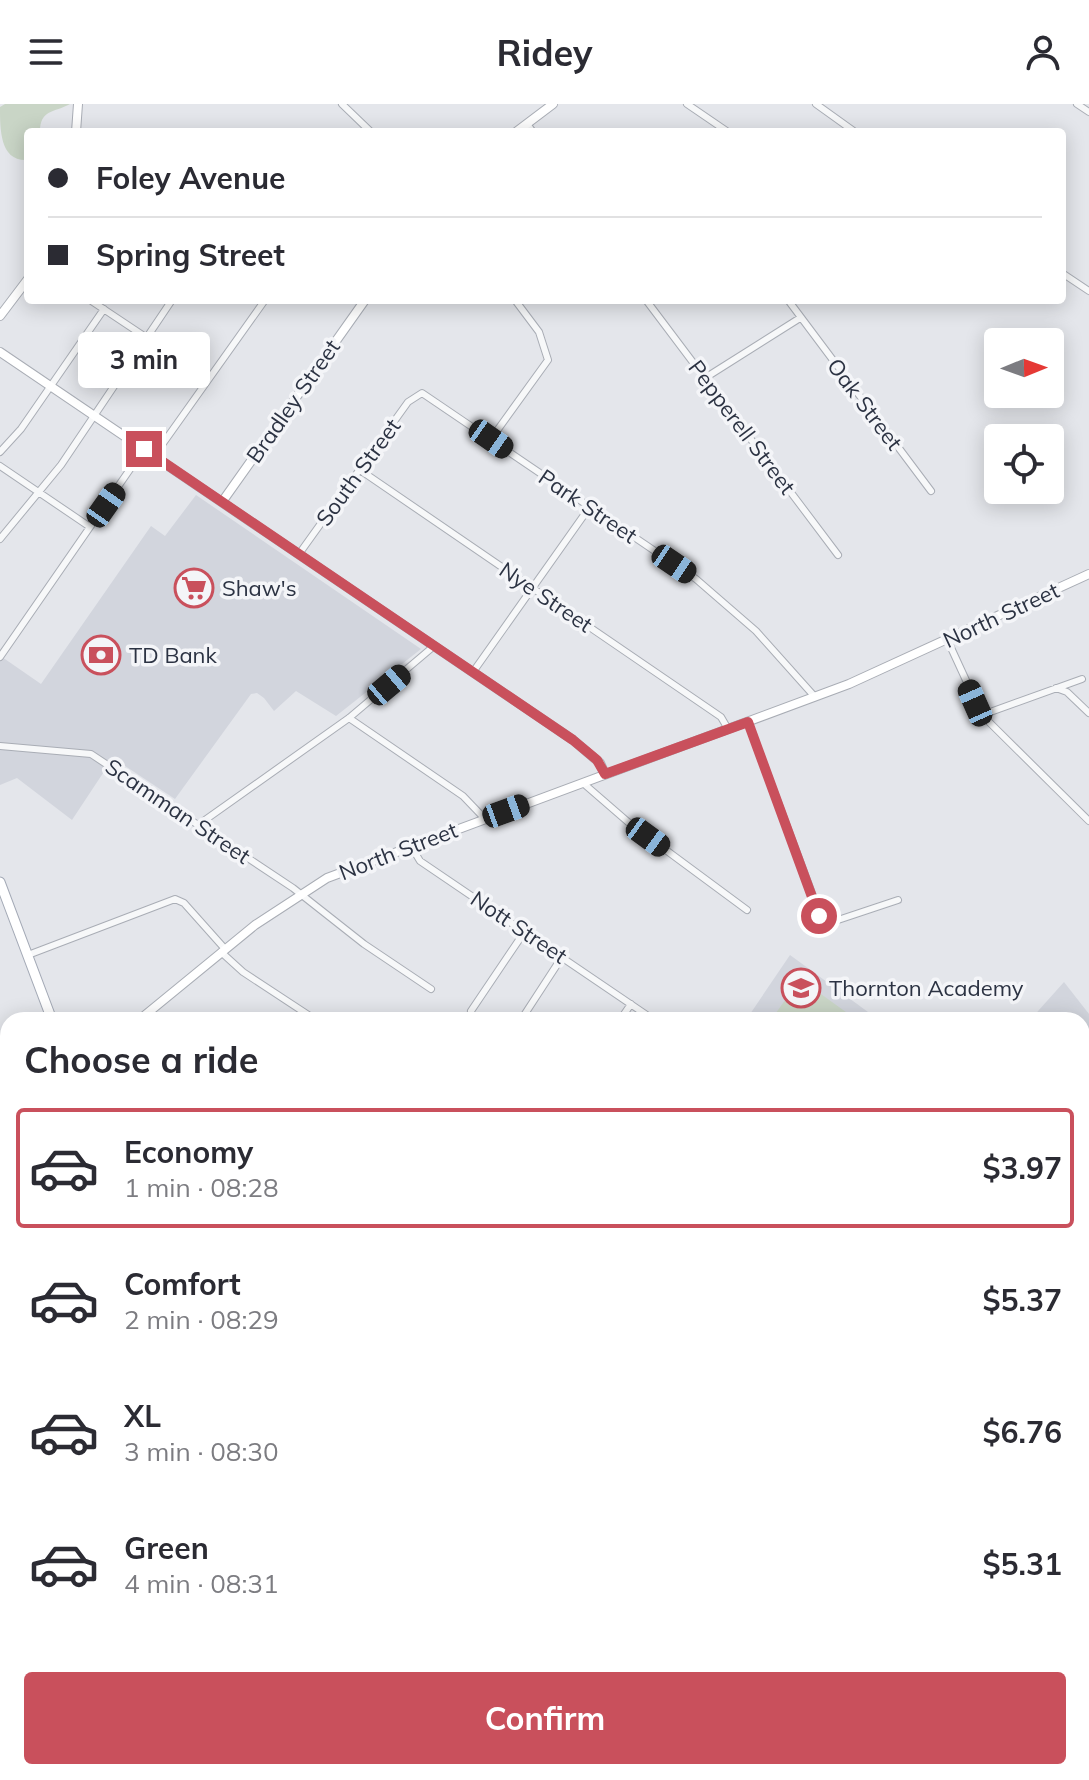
<!DOCTYPE html>
<html lang="en">
<head>
<meta charset="utf-8">
<style>
  body { margin:0; font-family:Mulish,sans-serif; background:#f2f2f3; color:#2b2b33; height:100vh; display:flex; flex-direction:column; font-size:30px; white-space:nowrap }
  * { box-sizing:border-box; margin:0 }
  p { font-size:26px; color:#7c7c81 }
  .icon { flex:none; width:44px; height:44px; fill:none; stroke:currentColor; stroke-width:2; stroke-linecap:round; stroke-linejoin:round }
  .map { position:relative; flex:1; overflow:hidden }
  .panel { position:absolute; left:0px; top:908px; width:1090px; height:768px; display:flex; flex-direction:column; background:#fff; border-radius:24px 24px 0 0; box-shadow:0 4px 20px #0003 }
  .panel>* { flex:none }
  .hud { position:absolute; left:24px; top:24px; width:1042px; height:176px; border-radius:8px; box-shadow:0 4px 20px #0003; display:grid; align-content:center; height:176px; padding:0 24px; background:#fff }
  .needle { width:52px; rotate:89deg }
  .buttons { position:absolute; left:984px; top:224px; display:grid; gap:16px }
  .buttons a { display:grid; place-items:center; width:80px; height:80px; border-radius:8px; background:#fff; box-shadow:0 4px 20px #0003; font-size:40px }
  .end { position:absolute; width:36px; height:36px; margin:-18px; border:10px solid #c9505c; background:#fff; box-shadow:0 0 0 4px #fff }
  .from { border-radius:50% }
  .bubble { position:absolute; height:56px; border-radius:8px; background:#fff; box-shadow:0 4px 20px #0003; font-size:26px; font-weight:700; line-height:56px; text-align:center }
  .car { position:absolute; width:24px; height:48px; margin:-24px -12px; border-radius:10px; box-shadow:0 0 6px 2px #0007; background:linear-gradient(#222 24%,#8ab4d8 0 40%,#222 0 76%,#8ab4d8 0 86%,#222 0) }
  .hud b { display:flex; align-items:center; gap:28px; height:76px; font-size:30px }
  .hud b+b { border-top:2px solid #e1e1e2 }
  .hud i { width:20px; height:20px; background:#2b2b33 }
  ul { padding:0; list-style:none }
  li { display:flex; align-items:center; gap:24px; height:120px; margin:0 16px 12px; padding:0 8px; border:4px solid transparent; border-radius:8px }
  li div { flex:1 }
  li b { display:block; font-size:30px }
  li em { font-style:normal; font-weight:700 }
  li.active { border-color:#c9505c }
  li>.icon { width:72px; height:72px; stroke-width:1.5 }
  h2 { padding:0 24px; font-size:36px; line-height:96px }
  .button { display:flex; gap:16px; margin-top:auto; padding:16px 24px }
  .button a { flex:1; height:92px; border-radius:8px; background:#c9505c; color:#fff; font-size:32px; font-weight:700; line-height:92px; text-align:center }
  header { display:flex; justify-content:space-between; align-items:center; height:104px; padding:0 24px; background:#fff; font-size:36px; font-weight:700 }
  .map>svg:first-child { display:block }
</style>
</head>
<body>
<header><svg class="icon" aria-label="menu" viewBox="0 0 24 24"><path d="M4 6h16M4 12h16M4 18h16"/></svg>Ridey<svg class="icon" aria-label="person" viewBox="0 0 24 24"><circle cx="12" cy="8" r="4"/><path d="M4 21q1-7 8-7t8 7"/></svg></header>
<div class="map">
<svg width="1089" height="1676" viewBox="0 0 1089 1676">
  <rect width="100%" height="100%" fill="#e4e6eb"/>
  <path fill="#d2d5dd" d="M196,391L421,545L336,612L296,587L274,607L264,594L257,589L251,590L175,695L113,654L72,716L17,674L0,681V556L2,553L41,580L151,422L165,432Z
    M790,851L879,916H746Z
    M1064,878L1089,910V1261L1082,1256V916H1030Z"/>
  <path fill="#c9d5c6" d="M5,0H70C54,9 40,5 40,28H28V56C0,58 0,26 0,3Z
    M807,880L857,916H771L795,882Z
    M1084,945L1089,952V1067L1082,1058Z
    M1082,1071L1089,1080V1260L1082,1255Z
    M1,1297L8,1302V1528L0,1522Z"/>
  <g fill="none" stroke-linecap="round" stroke-linejoin="round">
    <path stroke="#a1b2c9" stroke-width="2" d="M413,1676L418,1668"/>
    <g stroke="#a9adb5" stroke-width="8">
      <path id="street" d="M342,0L371,28
        M687,0L728,28
        M816,0L855,28
        M1077,0L1089,8
        M527,20L533,28
        M1062,169L1089,187
        M90,196L147,234
        M646,196L838,451
        M788,196L931,387
        M705,274L800,214
        M491,335L548,256L539,228L515,196
        M0,348L21,325L104,205
        M154,352L265,196
        M0,362L90,423
        M360,366L721,613L728,625
        M0,435L61,361L172,196
        M299,450L408,298L422,289L696,475L756,527L815,593
        M947,535L982,611L1089,717
        M0,553L144,345
        M473,568L589,404
        M1056,584L1067,588L1089,609
        M982,611L1082,575
        M349,614L463,692L485,715
        M748,618L822,816L835,817L898,796
        M0,642L91,650L293,784L364,840L431,885
        M583,679L628,718L747,806
        M198,721L349,614L434,542
        M411,742L420,757L654,916
        M221,848L243,868L316,916
        M28,851L175,795L184,799L225,845
        M471,907L525,827
        M521,916L562,853
        M620,916L631,900
        M0,1103L8,1108
        M1082,1431L1089,1436
        M0,1532L8,1539
        M1082,1585L1089,1575
        M0,1663L19,1676
        M195,1668L206,1676
        M335,1668L345,1676
        M731,1668L736,1676
        M216,1676L222,1668
        M531,1676L534,1668
        M601,1676L606,1668
        M873,1676L877,1668"/>
    </g>
    <g stroke="#a9adb5" stroke-width="10">
      <path id="secondary" d="M76,28L78,0
        M516,28L553,0
        M0,212L28,175
        M0,248L573,636L600,659L605,670
        M222,398L365,196
        M139,916L255,821L327,774L849,580L1089,470
        M0,1052L8,1040"/>
    </g>
    <g stroke="#a4aab6" stroke-width="11">
      <path id="primary" d="M0,778L52,916
        M0,980L8,985
        M1017,1668L1029,1676"/>
    </g>
    <use href="#street" stroke="#f7f8f9" stroke-width="6"/>
    <use href="#secondary" stroke="#fff" stroke-width="8"/>
    <use href="#primary" stroke="#fff" stroke-width="9"/>
  </g>
  <g fill="none" stroke-linecap="round" stroke-linejoin="round">
    <path stroke="#c9505c" stroke-width="10" d="M144,345L573,636L597,656L605,670L748,618L819,812"/>
  </g>
  <defs>
    <g id="supermarket-ring" transform="scale(2)"><circle r="9.5" fill="#f4f5f8" stroke="#c9505c" stroke-width="1.5"/><path d="M-6-5.5h2.5l.6 2H6L4.5 2H-2.5L-4.4-4H-6ZM-1.5 3.2a1.3 1.3 0 1 0 .1 0ZM3 3.2a1.3 1.3 0 1 0 .1 0Z" fill="#c9505c"/></g>
    <g id="bank-ring" transform="scale(2)"><circle r="9.5" fill="#f4f5f8" stroke="#c9505c" stroke-width="1.5"/><path d="M-6-4H6V4H-6ZM0-2.3a2.3 2.3 0 1 0 0 4.6a2.3 2.3 0 1 0 0-4.6Z" fill="#c9505c"/></g>
    <g id="school-ring" transform="scale(2)"><circle r="9.5" fill="#f4f5f8" stroke="#c9505c" stroke-width="1.5"/><path d="M0-5L7-2L0 1L-7-2ZM-4 1L0 2.5L4 1V4Q0 6-4 4Z" fill="#c9505c"/></g>
  </defs>
  <g fill-rule="evenodd">
    <use href="#supermarket-ring" x="194" y="484"/>
    <use href="#bank-ring" x="101" y="551"/>
    <use href="#school-ring" x="801" y="884"/>
  </g>
  <g text-anchor="middle" stroke-width="7" stroke-linejoin="round" paint-order="stroke">
    <g font-size="22" fill="#2c3343" stroke="#f4f5f8">
      <text transform="translate(293 297) rotate(-55)" y="8">Bradley Street</text>
      <text transform="translate(865 300) rotate(53)" y="8">Oak Street</text>
      <text transform="translate(742 323) rotate(53)" y="8">Pepperell Street</text>
      <text transform="translate(358 368) rotate(-54)" y="8">South Street</text>
      <text transform="translate(588 402) rotate(34)" y="8">Park Street</text>
      <text transform="translate(546 493) rotate(34)" y="8">Nye Street</text>
      <text transform="translate(1001 511) rotate(-25)" y="8">North Street</text>
      <text transform="translate(178 707) rotate(34)" y="8">Scamman Street</text>
      <text transform="translate(398 747) rotate(-21)" y="8">North Street</text>
      <text transform="translate(519 823) rotate(34)" y="8">Nott Street</text>
    </g>
    <g font-size="22" fill="#2c3343" stroke="#f4f5f8" text-anchor="start">
      <text x="222" y="492">Shaw's</text>
      <text x="129" y="559">TD Bank</text>
      <text x="829" y="892">Thornton Academy</text>
    </g>
  </g>
</svg>
<div class="buttons">
<a><svg class="needle" viewBox="-14 -14 28 28"><path d="M0-13l5 13h-10z" fill="#e53935"/><path d="M0 13l5-13h-10z" fill="#7c7c81"/></svg></a>
<a><svg class="icon" aria-label="locate" viewBox="0 0 24 24"><circle cx="12" cy="12" r="6"/><path d="M12 2v4M12 18v4M2 12h4M18 12h4"/></svg></a>
</div>
<i class="end from" style="left:819px;top:812px"></i>
<i class="end" style="left:144px;top:345px"></i>
<div class="bubble" style="left:78px;top:228px;width:132px">3 min</div>
<i class="car" style="left:491px;top:335px;rotate:125deg"></i>
<i class="car" style="left:106px;top:401px;rotate:35deg"></i>
<i class="car" style="left:674px;top:460px;rotate:124deg"></i>
<i class="car" style="left:389px;top:581px;rotate:50deg"></i>
<i class="car" style="left:975px;top:599px;rotate:336deg"></i>
<i class="car" style="left:506px;top:707px;rotate:70deg"></i>
<i class="car" style="left:648px;top:733px;rotate:126deg"></i>
<div class="hud">
<b><i class="from"></i>Foley Avenue</b>
<b><i></i>Spring Street</b>
</div>
<section class="panel">
<h2>Choose a ride</h2>
<ul>
<li class="active"><svg class="icon" aria-label="car" viewBox="0 0 24 24"><path d="M5 17H2v-5l4-1 3-4h7l3 4 3 1v5h-3M9 17h6M6 11h13"/><circle cx="7" cy="17" r="2"/><circle cx="17" cy="17" r="2"/></svg><div><b>Economy</b><p>1 min · 08:28</p></div><em>$3.97</em></li>
<li><svg class="icon" aria-label="car" viewBox="0 0 24 24"><path d="M5 17H2v-5l4-1 3-4h7l3 4 3 1v5h-3M9 17h6M6 11h13"/><circle cx="7" cy="17" r="2"/><circle cx="17" cy="17" r="2"/></svg><div><b>Comfort</b><p>2 min · 08:29</p></div><em>$5.37</em></li>
<li><svg class="icon" aria-label="car" viewBox="0 0 24 24"><path d="M5 17H2v-5l4-1 3-4h7l3 4 3 1v5h-3M9 17h6M6 11h13"/><circle cx="7" cy="17" r="2"/><circle cx="17" cy="17" r="2"/></svg><div><b>XL</b><p>3 min · 08:30</p></div><em>$6.76</em></li>
<li><svg class="icon" aria-label="car" viewBox="0 0 24 24"><path d="M5 17H2v-5l4-1 3-4h7l3 4 3 1v5h-3M9 17h6M6 11h13"/><circle cx="7" cy="17" r="2"/><circle cx="17" cy="17" r="2"/></svg><div><b>Green</b><p>4 min · 08:31</p></div><em>$5.31</em></li>
</ul>
<div class="button"><a>Confirm</a></div>
</section>
</div>
</body>
</html>
